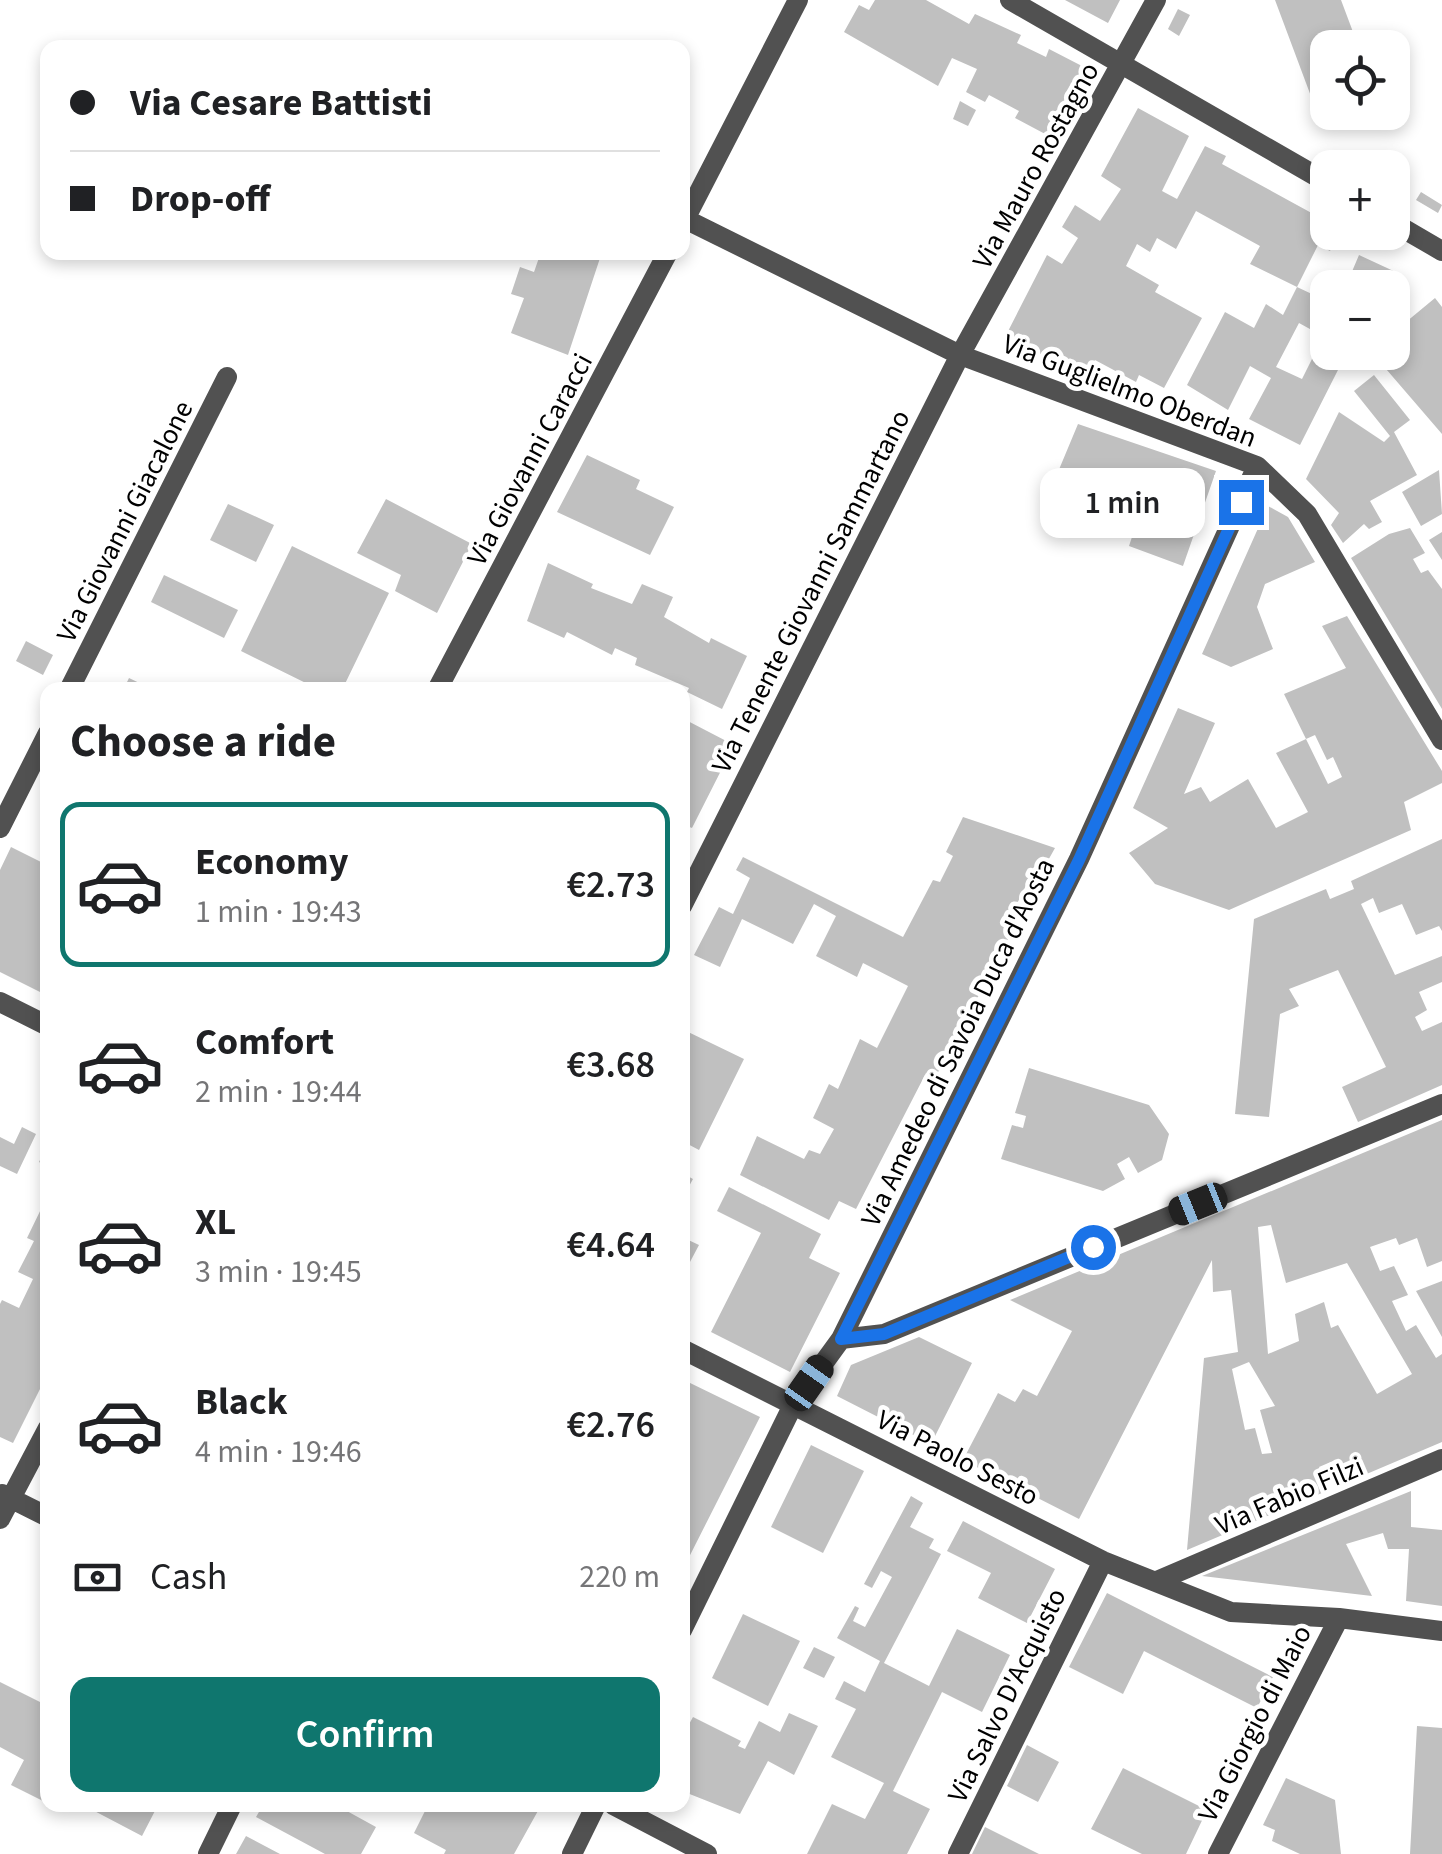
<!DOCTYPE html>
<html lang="en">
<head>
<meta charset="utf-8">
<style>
  body { margin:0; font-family:"Source Sans 3",sans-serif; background:#f6f6f6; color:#202124; height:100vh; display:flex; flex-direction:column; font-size:38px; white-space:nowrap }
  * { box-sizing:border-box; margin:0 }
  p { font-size:32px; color:#757577 }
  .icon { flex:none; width:55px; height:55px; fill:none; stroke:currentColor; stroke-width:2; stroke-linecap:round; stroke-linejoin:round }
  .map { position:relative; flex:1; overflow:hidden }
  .drawer { position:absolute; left:40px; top:682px; width:650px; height:1130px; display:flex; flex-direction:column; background:#fff; border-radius:20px; box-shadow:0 5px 15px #0003 }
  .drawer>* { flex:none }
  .guide { position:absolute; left:40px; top:40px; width:650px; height:220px; border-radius:20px; box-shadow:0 5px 15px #0003; display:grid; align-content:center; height:220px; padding:0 30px; background:#fff }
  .tools { position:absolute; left:1310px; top:30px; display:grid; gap:20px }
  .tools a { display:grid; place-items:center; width:100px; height:100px; border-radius:20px; background:#fff; box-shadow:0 5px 15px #0003; font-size:50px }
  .end { position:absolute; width:45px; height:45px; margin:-22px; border:12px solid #1a73e8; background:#fff; box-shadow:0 0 0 5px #fff }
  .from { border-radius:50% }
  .bubble { position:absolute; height:70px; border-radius:20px; background:#fff; box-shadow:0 5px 15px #0003; font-size:32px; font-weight:600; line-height:70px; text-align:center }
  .car { position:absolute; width:30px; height:60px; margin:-30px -15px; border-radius:12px; box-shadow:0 0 8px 2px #0007; background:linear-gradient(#222 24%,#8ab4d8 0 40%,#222 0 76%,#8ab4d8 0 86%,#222 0) }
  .guide b { display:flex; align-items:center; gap:35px; height:95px; font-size:38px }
  .guide b+b { border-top:2px solid #e0e0e0 }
  .guide i { width:25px; height:25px; background:#202124 }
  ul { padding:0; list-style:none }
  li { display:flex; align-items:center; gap:30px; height:165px; margin:0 20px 15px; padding:0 10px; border:5px solid transparent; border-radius:20px }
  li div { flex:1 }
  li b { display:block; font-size:38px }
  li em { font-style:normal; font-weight:600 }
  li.selected { border-color:#0f766e }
  li>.icon { width:90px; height:90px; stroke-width:1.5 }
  h2 { padding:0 30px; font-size:45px; line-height:120px }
  .pay { display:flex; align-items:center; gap:25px; height:110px; padding:0 30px; font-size:38px }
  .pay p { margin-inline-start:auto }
  .button { display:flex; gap:20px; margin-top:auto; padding:20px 30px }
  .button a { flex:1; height:115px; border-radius:20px; background:#0f766e; color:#fff; font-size:40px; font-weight:600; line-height:115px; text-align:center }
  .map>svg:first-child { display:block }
</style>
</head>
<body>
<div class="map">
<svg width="1442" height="1854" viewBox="0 0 1442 1854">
  <rect width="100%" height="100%" fill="#fff"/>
  <path fill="#c0c0c0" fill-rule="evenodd" d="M875,0H926L969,24L975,14L1021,35L1017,43L1046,57L1049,49L1080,65L1084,71L1055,131L1047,135L1015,118L1019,111L989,95L985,102L966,92L977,69L952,58L938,86L844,32L859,5L869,10Z
    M1065,0H1120L1108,23Z
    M1275,0H1341L1359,48H1328V102L1315,107Z
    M1178,9L1190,15L1179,36L1168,29Z
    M960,101L976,110L968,126L953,119Z
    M1138,108L1189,136L1162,191L1177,199L1205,146L1226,156L1222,164L1328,222V232H1339L1330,251L1318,245L1297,287L1250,264L1260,246L1196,211L1176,249L1157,238L1150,252L1137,244L1126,266L1159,285L1155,292L1202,318L1164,388L1139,375L1136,382L1095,360L1090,371L1003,341L1047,255L1062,264L1078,238L1062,227L1075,205L1100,221L1121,189L1101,176Z
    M1421,192L1442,205L1438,213L1416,200Z
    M541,252L601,255L568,355L511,333L524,298L511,294L520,267L534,272Z
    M1359,255L1400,274L1394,288H1345Z
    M1321,280L1335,288H1328V339L1299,323L1276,367L1302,379L1314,355L1339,368L1300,445L1249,419L1271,378L1250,366L1228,410L1187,385L1225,312L1254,328L1266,304L1283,315L1297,287L1314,295Z
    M1435,298L1442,307V434L1374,355L1392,352V339L1396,343L1406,334L1400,327Z
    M1374,375L1410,420L1394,432L1417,475L1370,501L1382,522L1369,529L1364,524L1343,543L1331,525L1339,513L1306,479L1339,412L1384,442L1390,436L1354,391Z
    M1078,424L1216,471L1183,566L1129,546L1142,507L1133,504L1142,478L1115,468L1090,533L1040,515Z
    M587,455L640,480L636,489L674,507L650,555L557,512Z
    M1439,470L1442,514L1421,526L1402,492Z
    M386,499L472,544L437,613L395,591L401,575L357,553Z
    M228,504L274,525L256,562L210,540Z
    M1268,506L1288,517L1315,562L1265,584L1257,607L1273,649L1231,667L1202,654Z
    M1410,528L1425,553L1413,559L1421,573L1428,570L1442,589V709L1351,558L1389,534Z
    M1442,532V560L1429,540Z
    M292,546L389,593L342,690H320L241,651Z
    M548,563L593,584L591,588L632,604L642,584L673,597L664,617L709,643L711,638L747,656L722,709L687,692L689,688L635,665L637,658L615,648L612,655L567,632L564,638L527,621Z
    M164,575L238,610L224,638L151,602Z
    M1347,616L1442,771V783L1404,802L1411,830L1229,910L1155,884L1129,853L1168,828L1133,808L1178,708L1215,723L1184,794L1201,787L1210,802L1248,779L1276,828L1308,812L1276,753L1306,739L1328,784L1342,777L1333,757L1327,760L1315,735L1306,739L1284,694L1346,668L1322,626Z
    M26,641L53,655L43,675L16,661Z
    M129,678L154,690H123Z
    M682,718L734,745L692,828L682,824Z
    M963,817L1055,848L1041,873L1034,869L1006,926L1013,930L936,1077L926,1073L856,1209L839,1201L829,1220L740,1175L757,1136L804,1159L809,1150L820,1154L834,1129L813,1118L829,1084L838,1089L860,1039L877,1048L908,986L863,963L857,977L816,956L836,916L814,904L793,944L742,919L720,967L694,955L719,907L733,914L750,878L736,870L743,857L903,937L933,880L940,882L953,856L946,852Z
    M1442,839V931L1439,926L1416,935L1402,904L1379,913L1373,898L1361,904L1395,975L1442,956V982L1419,992L1427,1010L1415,1017L1422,1031L1442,1022V1085L1358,1122L1342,1087L1386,1067L1338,970L1289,989L1299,1006L1280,1014L1269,1117L1235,1114L1254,919L1326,889L1330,899L1354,889L1351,881Z
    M11,847L43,863L48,854V996L0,972V870Z
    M682,1029L744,1059L699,1150L682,1141Z
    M1029,1068L1149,1105L1169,1134L1162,1160L1138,1173L1129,1157L1117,1164L1125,1179L1103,1191L1001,1159L1012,1125L1023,1128L1026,1116L1015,1113Z
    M1442,1120V1261L1427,1267L1417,1238L1399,1245L1396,1238L1370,1247L1380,1271L1394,1266L1408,1295L1392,1301L1406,1331L1416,1325L1436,1358L1442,1354V1442L1343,1484L1333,1461L1319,1467L1329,1490L1187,1550L1204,1358L1238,1352L1231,1290L1213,1292L1212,1260L1079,1519L963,1460L998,1393L1015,1402L1023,1389L1037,1396L1072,1331L1010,1300ZM1271,1225L1286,1283L1347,1263L1412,1374L1377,1394L1338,1325L1331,1328L1324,1302L1295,1314L1299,1341L1268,1354L1258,1227ZM1249,1362L1275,1406L1260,1410L1272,1453L1262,1454L1255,1428L1245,1430L1232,1369Z
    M22,1127L36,1134L17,1174L0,1166V1137L14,1144Z
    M48,1144V1167L39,1162Z
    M682,1173L693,1179L682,1199Z
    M729,1187L821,1234L809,1258L840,1273L790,1372L711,1332L761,1233L717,1211Z
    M43,1205L48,1208V1373L13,1443L0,1437V1304L2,1300L19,1308L33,1279L18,1272L34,1241L27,1238Z
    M682,1237L699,1245L682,1277Z
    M1442,1281V1337L1416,1291Z
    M919,1337L972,1363L931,1444L837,1396L851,1365Z
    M686,1381L760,1417L682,1571V1444L689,1432L682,1429Z
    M811,1445L864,1471L823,1553L771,1527Z
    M1411,1491V1527L1442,1530V1606L1406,1601L1409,1549H1388L1383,1533L1346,1544L1372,1596L1202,1576Z
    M911,1496L923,1503L910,1527L934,1539L929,1548L941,1554L884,1663L929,1686L957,1629L1010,1655L982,1712L942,1692L893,1791L930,1809L907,1854H807L832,1804L865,1819L884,1783L831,1757L856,1709L835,1699L844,1681L865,1692L880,1661L837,1638L855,1606L859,1608L853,1621L865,1627L892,1577L881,1571L872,1588L864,1584Z
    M963,1521L1055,1569L1027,1623L978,1598L991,1573L947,1551Z
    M1107,1593L1273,1677L1257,1708L1144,1651L1123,1694L1069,1667Z
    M743,1614L800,1641L768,1706L712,1678Z
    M814,1647L835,1657L824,1678L803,1668Z
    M0,1682L48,1706L45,1802L11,1785L24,1760L0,1747Z
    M789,1713L818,1726L794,1775L768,1761L740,1814L682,1791V1737L693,1717L741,1741L738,1746L745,1749L759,1721L780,1732Z
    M1417,1726L1442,1728V1854H1410Z
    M1027,1745L1059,1762L1038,1802L1007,1786Z
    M1123,1768L1207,1810L1186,1854H1142L1091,1829Z
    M1286,1778L1335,1800L1341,1854H1300L1272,1841L1275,1830L1263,1825Z
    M83,1805H158L142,1836Z
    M263,1805H336L376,1827L361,1854H325L256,1817Z
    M428,1805H531L539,1809L514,1854H444L446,1850L414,1833Z
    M985,1827L1039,1854H972Z
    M246,1836L280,1854H236Z"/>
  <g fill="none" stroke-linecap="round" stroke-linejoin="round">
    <path stroke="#515151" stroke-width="20" d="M1010,0L1328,183
      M685,219L960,355L1257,466L1307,514L1442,740
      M1392,222L1442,251
      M682,225L798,0
      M69,690L227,377
      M437,690L668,252
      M0,828L48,733
      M682,906L960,355L1156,0
      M0,1002L48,1026
      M841,1339L884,1334L1442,1104
      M682,1349L1103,1561L1231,1612L1339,1618L1442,1631
      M2,1494L48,1517
      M0,1519L48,1428
      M1157,1581L1442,1459
      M682,1630L793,1405L841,1339L1079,859L1257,466
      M613,1805L707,1854
      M208,1854L232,1805
      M572,1854L596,1805
      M958,1854L1103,1561
      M1218,1854L1339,1618"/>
  </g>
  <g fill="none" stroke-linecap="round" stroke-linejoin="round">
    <path stroke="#1a73e8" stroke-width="12" d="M1093,1247L884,1334L841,1339L1079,860L1241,502"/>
  </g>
  <g text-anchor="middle" stroke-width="9" stroke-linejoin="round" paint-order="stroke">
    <g font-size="28" fill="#000" stroke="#fff">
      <text transform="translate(1035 165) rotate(-61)" y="10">Via Mauro Rostagno</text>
      <text transform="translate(1130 390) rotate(21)" y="10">Via Guglielmo Oberdan</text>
      <text transform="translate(529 459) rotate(-62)" y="10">Via Giovanni Caracci</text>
      <text transform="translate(124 521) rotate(-63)" y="10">Via Giovanni Giacalone</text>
      <text transform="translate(810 591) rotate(-63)" y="10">Via Tenente Giovanni Sammartano</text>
      <text transform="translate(957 1042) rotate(-64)" y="10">Via Amedeo di Savoia Duca d'Aosta</text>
      <text transform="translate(958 1457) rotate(27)" y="10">Via Paolo Sesto</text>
      <text transform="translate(1289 1495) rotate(-23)" y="10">Via Fabio Filzi</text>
      <text transform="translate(1006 1695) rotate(-64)" y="10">Via Salvo D'Acquisto</text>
      <text transform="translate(1254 1723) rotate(-63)" y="10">Via Giorgio di Maio</text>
    </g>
  </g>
</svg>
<div class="tools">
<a><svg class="icon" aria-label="locate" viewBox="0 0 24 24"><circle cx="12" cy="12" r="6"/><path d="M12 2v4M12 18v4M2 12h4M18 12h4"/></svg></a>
<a>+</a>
<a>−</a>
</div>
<i class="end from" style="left:1093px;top:1247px"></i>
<i class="end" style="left:1241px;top:502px"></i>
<div class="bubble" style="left:1040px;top:468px;width:165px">1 min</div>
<i class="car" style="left:1198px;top:1204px;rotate:248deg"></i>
<i class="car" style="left:809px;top:1383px;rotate:35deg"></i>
<div class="guide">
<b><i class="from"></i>Via Cesare Battisti</b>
<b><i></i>Drop-off</b>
</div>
<section class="drawer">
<h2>Choose a ride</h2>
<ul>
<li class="selected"><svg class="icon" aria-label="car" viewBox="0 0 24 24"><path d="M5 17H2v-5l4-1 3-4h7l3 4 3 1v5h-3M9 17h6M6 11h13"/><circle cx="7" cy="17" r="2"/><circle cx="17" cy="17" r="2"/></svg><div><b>Economy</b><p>1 min · 19:43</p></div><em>€2.73</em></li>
<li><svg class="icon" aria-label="car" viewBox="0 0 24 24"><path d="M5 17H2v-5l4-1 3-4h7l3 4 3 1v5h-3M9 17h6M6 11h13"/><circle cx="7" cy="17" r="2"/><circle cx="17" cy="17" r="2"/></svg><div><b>Comfort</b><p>2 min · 19:44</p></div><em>€3.68</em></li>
<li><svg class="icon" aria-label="car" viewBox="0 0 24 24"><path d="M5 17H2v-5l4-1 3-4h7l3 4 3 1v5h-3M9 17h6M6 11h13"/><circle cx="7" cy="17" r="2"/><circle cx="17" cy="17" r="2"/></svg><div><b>XL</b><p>3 min · 19:45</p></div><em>€4.64</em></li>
<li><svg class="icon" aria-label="car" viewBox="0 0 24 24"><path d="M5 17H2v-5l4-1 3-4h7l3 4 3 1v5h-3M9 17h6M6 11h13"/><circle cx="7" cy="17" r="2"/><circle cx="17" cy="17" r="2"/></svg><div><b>Black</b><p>4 min · 19:46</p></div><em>€2.76</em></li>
</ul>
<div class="pay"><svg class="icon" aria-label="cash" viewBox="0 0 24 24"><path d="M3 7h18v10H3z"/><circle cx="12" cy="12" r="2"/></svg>Cash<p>220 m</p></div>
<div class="button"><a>Confirm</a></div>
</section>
</div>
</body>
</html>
